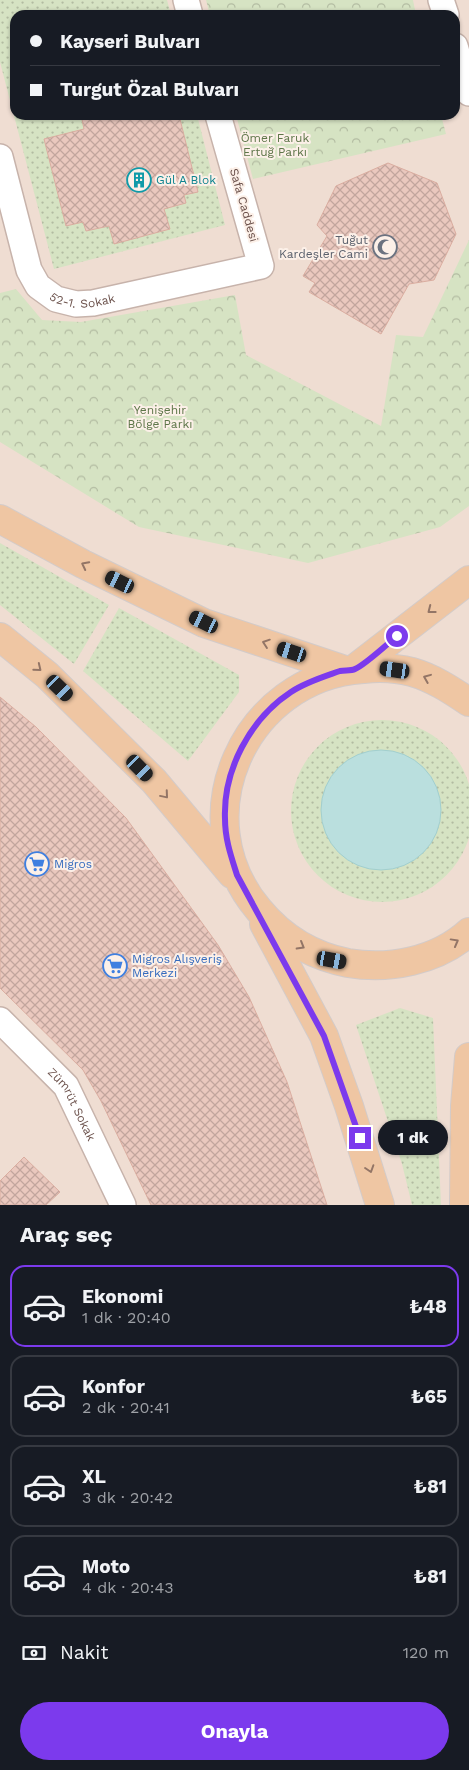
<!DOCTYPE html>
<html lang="tr">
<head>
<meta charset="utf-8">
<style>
  body { margin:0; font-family:"Work Sans",sans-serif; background:#20242c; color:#f1f3f6; height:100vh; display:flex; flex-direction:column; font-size:19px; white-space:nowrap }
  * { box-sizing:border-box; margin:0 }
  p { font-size:16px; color:#9ea1a6 }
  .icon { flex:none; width:28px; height:28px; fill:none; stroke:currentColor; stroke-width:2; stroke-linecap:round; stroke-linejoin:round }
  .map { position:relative; height:1205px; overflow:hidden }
  .sheet { display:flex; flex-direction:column; background:#171b24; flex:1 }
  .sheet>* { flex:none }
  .top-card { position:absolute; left:10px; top:10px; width:450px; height:110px; border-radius:15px; box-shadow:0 1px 4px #0004; display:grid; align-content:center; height:110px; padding:0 20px; background:#171b24 }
  .end { position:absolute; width:22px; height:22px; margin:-11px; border:6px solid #7c3aed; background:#fff; box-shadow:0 0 0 2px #fff }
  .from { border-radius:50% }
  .bubble { position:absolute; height:35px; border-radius:18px; background:#171b24; box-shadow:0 1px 4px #0004; font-size:16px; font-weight:700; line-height:35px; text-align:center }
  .car { position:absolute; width:15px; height:30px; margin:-15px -8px; border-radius:6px; box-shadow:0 0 4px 1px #0007; background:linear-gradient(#222 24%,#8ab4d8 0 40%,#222 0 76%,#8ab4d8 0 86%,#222 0) }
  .top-card b { display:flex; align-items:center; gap:18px; height:48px; font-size:19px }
  .top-card b+b { border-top:1px solid #363941 }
  .top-card i { width:12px; height:12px; background:#f1f3f6 }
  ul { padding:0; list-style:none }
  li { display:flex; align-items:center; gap:15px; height:82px; margin:0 10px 8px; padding:0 10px; border:2px solid #363941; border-radius:15px }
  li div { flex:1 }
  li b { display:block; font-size:19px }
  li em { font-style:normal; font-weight:700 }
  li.current { border-color:#7c3aed }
  li>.icon { width:45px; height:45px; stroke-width:1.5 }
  h2 { padding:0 20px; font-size:22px; line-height:60px }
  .pay { display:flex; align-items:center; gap:12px; height:55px; padding:0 20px; font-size:19px }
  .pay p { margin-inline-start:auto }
  .action { display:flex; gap:10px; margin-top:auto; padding:10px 20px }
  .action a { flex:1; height:58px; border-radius:30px; background:#7c3aed; color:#fff; font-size:20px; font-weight:700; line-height:58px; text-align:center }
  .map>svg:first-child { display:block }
</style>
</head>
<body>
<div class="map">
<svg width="469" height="1205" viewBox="0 0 469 1205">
  <defs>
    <pattern id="grass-dots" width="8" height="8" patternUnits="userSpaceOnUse" patternTransform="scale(1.25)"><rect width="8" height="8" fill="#d6e3c3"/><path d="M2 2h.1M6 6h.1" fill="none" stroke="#b2bba1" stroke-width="1.8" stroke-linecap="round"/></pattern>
    <pattern id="forest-crowns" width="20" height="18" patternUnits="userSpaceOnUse" patternTransform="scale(1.25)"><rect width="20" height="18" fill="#d6e3c3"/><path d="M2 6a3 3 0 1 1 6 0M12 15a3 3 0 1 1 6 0" fill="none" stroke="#b2bba1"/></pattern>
    <pattern id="building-cross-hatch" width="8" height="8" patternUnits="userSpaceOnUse" patternTransform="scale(1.25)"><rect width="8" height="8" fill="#eac8be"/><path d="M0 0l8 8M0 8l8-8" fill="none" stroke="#c2a59d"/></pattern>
  </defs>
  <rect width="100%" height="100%" fill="#f8ece2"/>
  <path fill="#efddd2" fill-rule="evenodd" d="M0,0H469V1205H0ZM15,15H455V115H15Z"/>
  <path fill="url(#grass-dots)" d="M0,0H167L171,15H15V115H197L225,225L54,269L0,62Z
    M0,543L109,605L74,664L0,605Z
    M119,608L239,675V692L188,761L83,671Z
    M291 811a91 91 0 1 1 182 0a91 91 0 1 1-182 0Z
    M400,1008L433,1018L441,1205H412L402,1164L356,1025Z"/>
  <path fill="url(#forest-crowns)" d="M206,0H413L416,15H210Z
    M236,115H441L446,134L253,179Z
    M469,240V506L440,527L308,563L139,527L0,442V293L16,289L42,320L81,322L235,295L246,355L381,426L396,335L423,337Z"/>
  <path fill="#badfde" stroke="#a2cfce" d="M321 810a60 60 0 1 1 120 0a60 60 0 1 1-120 0Z"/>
  <path fill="url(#building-cross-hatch)" stroke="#daada0" d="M81,115H179L198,192L184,195L186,203L164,209L170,229L114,244L109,226L86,231L83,222L66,226L44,139L84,129Z
    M388,163L437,183L456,234L434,280L409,284L381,334L309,292L315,283L303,276L327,236L317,225L336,186Z
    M0,697L36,727L126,818L218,945L249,997L287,1082L327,1205H151L101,1101L83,1070L0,988Z
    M24,1157L60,1192L46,1205H0V1181Z"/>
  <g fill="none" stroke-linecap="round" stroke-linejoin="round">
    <g stroke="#c7b3ab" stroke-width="28">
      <g id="minor">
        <path d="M186,0L190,15"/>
        <path d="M441,0L446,15"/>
        <path d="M455,46L469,93"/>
        <path id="s1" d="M0,157L29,270L38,286L56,299L76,304L93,303L261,266L218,115"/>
        <path id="s2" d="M0,1020L66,1086L123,1205"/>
      </g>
    </g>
    <g stroke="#d3cbc9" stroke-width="30">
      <path id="primary" d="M0,519L83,564L204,623L345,670
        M0,637L47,675L154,781L232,874
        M354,669L469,580
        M469,702C451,690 433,678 412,672C397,668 379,667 363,669C244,677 181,818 259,910C283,939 312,956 348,963C389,970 437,961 469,932
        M264,924L324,1036L349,1106L380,1205
        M464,1205L465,1106L469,1057"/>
    </g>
    <use href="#minor" stroke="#fff" stroke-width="25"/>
    <use href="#primary" stroke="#efc6a3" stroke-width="28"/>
  </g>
  <defs><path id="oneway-chevron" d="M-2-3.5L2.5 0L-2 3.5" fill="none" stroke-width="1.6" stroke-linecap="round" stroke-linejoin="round" transform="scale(1.25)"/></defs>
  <g stroke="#937566">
    <use href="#oneway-chevron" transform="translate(85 565) rotate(-153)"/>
    <use href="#oneway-chevron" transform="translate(431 610) rotate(142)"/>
    <use href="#oneway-chevron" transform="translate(266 643) rotate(-161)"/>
    <use href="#oneway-chevron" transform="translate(38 668) rotate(39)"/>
    <use href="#oneway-chevron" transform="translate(427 678) rotate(-158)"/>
    <use href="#oneway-chevron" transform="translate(165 795) rotate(50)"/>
    <use href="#oneway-chevron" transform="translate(455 942) rotate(-29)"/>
    <use href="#oneway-chevron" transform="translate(301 946) rotate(30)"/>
    <use href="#oneway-chevron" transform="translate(370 1169) rotate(72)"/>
  </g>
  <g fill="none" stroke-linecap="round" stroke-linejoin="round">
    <path stroke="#7c3aed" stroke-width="6" d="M360,1138L324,1036L237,875C231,856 225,839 225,819C223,770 250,719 291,692C306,682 323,677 340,671C345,670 351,671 355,669C366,664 387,644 397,636"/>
  </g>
  <defs>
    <g id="building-ring" transform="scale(1.25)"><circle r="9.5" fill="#fcf0e8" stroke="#0f9aa8" stroke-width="1.5"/><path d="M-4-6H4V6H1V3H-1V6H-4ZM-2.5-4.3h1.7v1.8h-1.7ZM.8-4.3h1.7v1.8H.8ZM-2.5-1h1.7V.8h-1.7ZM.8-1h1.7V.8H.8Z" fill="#0f9aa8"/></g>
    <g id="mosque-ring" transform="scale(1.25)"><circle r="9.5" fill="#fcf0e8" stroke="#6b7280" stroke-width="1.5"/><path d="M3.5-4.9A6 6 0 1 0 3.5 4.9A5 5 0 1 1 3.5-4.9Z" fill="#6b7280"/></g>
    <g id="supermarket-ring" transform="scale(1.25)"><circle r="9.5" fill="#fcf0e8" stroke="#3f7fe0" stroke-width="1.5"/><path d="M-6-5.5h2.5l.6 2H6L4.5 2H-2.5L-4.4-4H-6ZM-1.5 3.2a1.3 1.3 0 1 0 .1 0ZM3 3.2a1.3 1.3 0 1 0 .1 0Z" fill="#3f7fe0"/></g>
  </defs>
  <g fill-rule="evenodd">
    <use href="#building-ring" x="139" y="180"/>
    <use href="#mosque-ring" x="385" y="247"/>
    <use href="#supermarket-ring" x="37" y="864"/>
    <use href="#supermarket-ring" x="115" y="966"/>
  </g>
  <g text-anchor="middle" stroke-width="4" stroke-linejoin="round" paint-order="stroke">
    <g font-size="12" fill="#5e7649" stroke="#fcf0e8">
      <text x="275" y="142">Ömer Faruk<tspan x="275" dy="14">Ertuğ Parkı</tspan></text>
      <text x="160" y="414">Yenişehir<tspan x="160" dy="14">Bölge Parkı</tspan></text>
    </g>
    <g font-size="12" fill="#0d838f" stroke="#fcf0e8" text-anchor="start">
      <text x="156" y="184">Gül A Blok</text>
    </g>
    <g font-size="12" fill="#6c524c" stroke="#fcf0e8">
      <text transform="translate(244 205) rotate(74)" y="4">Safa Caddesi</text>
      <text dy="4" stroke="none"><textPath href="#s1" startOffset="184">52-1. Sokak</textPath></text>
      <text dy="4" stroke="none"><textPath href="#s2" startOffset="112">Zümrüt Sokak</textPath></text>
    </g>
    <g font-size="12" fill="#5b616d" stroke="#fcf0e8" text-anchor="end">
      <text x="368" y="244">Tuğut<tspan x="368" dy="14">Kardeşler Cami</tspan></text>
    </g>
    <g font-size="12" fill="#366cbe" stroke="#fcf0e8" text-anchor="start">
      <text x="54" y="868">Migros</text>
      <text x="132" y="963">Migros Alışveriş<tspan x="132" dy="14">Merkezi</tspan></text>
    </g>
  </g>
</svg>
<i class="end from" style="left:397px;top:636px"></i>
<i class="end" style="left:360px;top:1138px"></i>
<div class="bubble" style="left:378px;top:1120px;width:70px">1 dk</div>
<i class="car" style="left:120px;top:582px;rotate:296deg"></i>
<i class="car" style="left:204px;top:622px;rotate:296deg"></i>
<i class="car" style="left:292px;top:652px;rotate:288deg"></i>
<i class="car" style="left:395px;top:670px;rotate:278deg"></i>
<i class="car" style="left:60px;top:688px;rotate:134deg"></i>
<i class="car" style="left:140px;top:768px;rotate:135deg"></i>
<i class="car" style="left:332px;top:960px;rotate:100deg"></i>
<div class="top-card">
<b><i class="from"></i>Kayseri Bulvarı</b>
<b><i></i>Turgut Özal Bulvarı</b>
</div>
</div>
<section class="sheet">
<h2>Araç seç</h2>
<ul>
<li class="current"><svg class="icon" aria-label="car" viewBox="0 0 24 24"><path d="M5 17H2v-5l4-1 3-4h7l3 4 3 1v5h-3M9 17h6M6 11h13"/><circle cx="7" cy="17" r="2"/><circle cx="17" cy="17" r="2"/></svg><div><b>Ekonomi</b><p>1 dk · 20:40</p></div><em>₺48</em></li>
<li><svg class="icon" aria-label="car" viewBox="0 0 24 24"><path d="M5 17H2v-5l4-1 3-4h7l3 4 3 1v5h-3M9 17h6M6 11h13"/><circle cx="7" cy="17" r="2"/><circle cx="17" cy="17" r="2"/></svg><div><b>Konfor</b><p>2 dk · 20:41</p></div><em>₺65</em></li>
<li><svg class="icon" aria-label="car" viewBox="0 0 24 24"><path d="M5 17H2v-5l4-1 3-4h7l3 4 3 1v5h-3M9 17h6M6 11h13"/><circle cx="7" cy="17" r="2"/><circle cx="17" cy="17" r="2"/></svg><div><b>XL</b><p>3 dk · 20:42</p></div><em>₺81</em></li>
<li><svg class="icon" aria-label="car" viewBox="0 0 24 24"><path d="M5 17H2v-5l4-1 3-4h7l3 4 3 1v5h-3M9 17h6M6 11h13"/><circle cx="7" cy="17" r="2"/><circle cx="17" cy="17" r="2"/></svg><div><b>Moto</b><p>4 dk · 20:43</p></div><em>₺81</em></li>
</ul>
<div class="pay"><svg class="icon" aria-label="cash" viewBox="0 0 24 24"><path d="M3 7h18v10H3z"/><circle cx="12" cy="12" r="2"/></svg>Nakit<p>120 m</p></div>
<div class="action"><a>Onayla</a></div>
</section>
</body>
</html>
